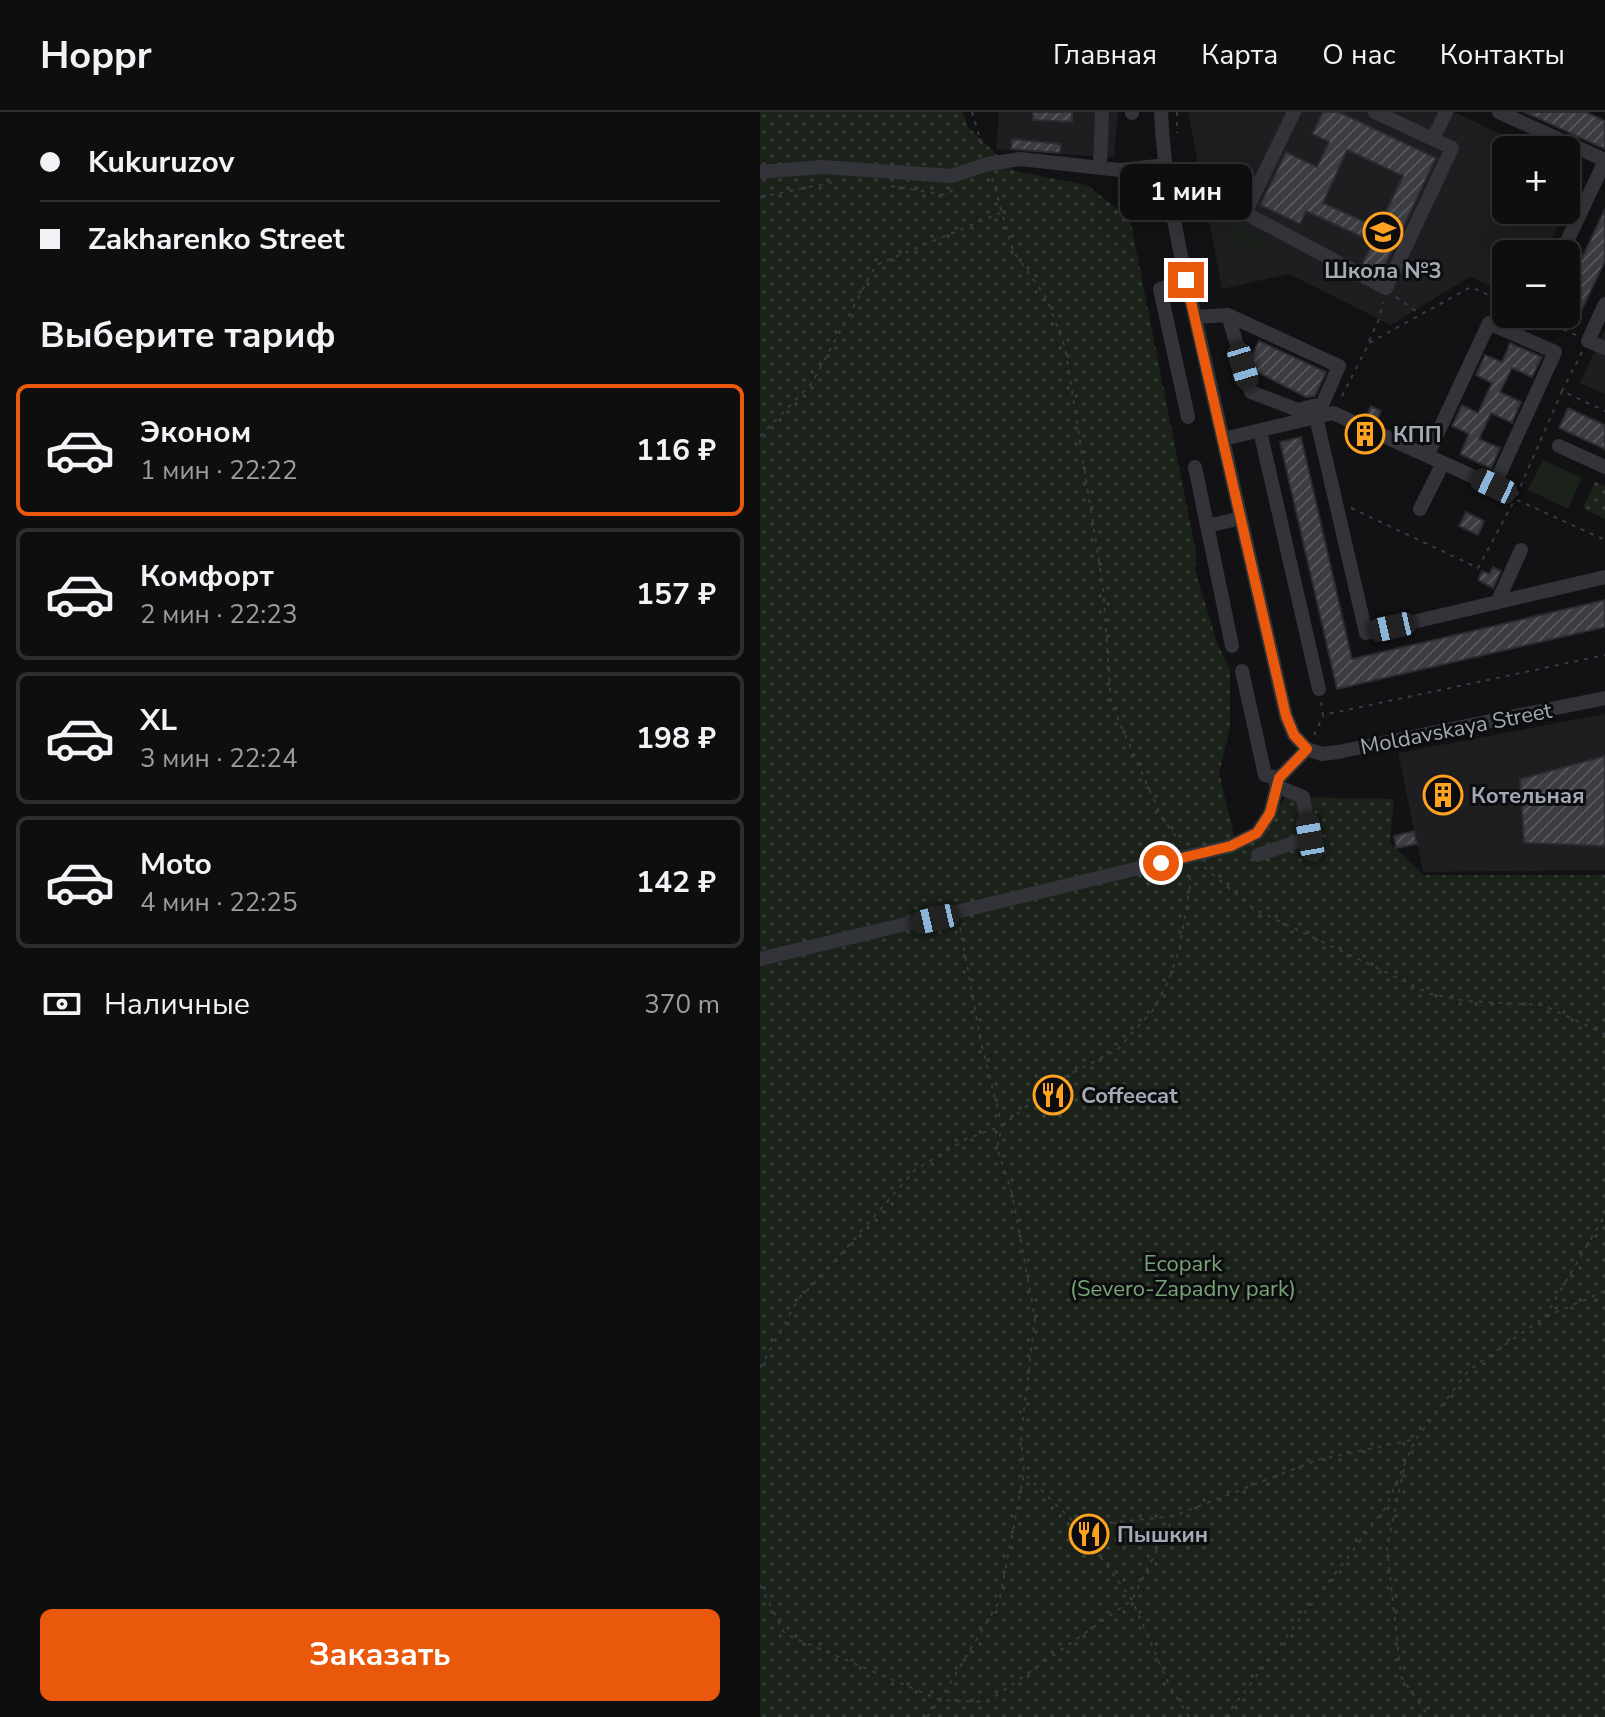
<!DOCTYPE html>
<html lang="ru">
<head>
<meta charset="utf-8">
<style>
  body { margin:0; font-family:"Nunito Sans",sans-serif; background:#171718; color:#f1f3f6; height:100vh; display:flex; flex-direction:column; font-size:30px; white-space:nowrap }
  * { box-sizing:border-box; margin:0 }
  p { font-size:26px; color:#9b9c9e }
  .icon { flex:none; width:44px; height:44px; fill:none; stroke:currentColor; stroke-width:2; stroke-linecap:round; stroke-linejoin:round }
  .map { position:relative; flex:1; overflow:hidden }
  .sheet { display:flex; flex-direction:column; background:#0e0e0f; width:760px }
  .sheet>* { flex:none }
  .guide { display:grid; align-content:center; height:176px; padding:0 40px; background:#0e0e0f }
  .fabs { position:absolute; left:732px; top:24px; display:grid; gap:16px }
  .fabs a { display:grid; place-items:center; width:88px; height:88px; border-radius:12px; background:#0e0e0f; box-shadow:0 8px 32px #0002,0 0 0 2px #2e2e2f; font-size:40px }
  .end { position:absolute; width:36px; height:36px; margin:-18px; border:10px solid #ea580c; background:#fff; box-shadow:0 0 0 4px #fff }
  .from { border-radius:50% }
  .bubble { position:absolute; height:56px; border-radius:12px; background:#0e0e0f; box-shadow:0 8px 32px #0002,0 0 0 2px #2e2e2f; font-size:26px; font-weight:700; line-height:56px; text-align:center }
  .car { position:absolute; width:24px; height:48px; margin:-24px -12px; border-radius:10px; box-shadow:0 0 6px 2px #0007; background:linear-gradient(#222 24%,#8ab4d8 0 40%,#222 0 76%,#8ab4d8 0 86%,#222 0) }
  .guide b { display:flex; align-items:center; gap:28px; height:76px; font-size:30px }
  .guide b+b { border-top:2px solid #2e2e2f }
  .guide i { width:20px; height:20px; background:#f1f3f6 }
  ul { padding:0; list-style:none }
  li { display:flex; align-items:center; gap:24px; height:132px; margin:0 16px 12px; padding:0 24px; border:4px solid #2e2e2f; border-radius:12px }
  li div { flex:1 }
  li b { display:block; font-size:30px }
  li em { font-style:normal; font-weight:700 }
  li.current { border-color:#ea580c }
  li>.icon { width:72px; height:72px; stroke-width:1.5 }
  h2 { padding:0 40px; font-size:36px; line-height:96px }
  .pay { display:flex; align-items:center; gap:20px; height:88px; padding:0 40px; font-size:30px }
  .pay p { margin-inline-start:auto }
  .cta { display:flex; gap:16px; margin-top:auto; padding:16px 40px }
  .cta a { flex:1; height:92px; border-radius:12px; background:#ea580c; color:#fff; font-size:32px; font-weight:700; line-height:92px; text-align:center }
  header { display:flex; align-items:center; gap:48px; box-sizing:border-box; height:112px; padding:0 40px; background:#0e0e0f; border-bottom:2px solid #2e2e2f }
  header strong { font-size:38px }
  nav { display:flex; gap:44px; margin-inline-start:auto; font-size:28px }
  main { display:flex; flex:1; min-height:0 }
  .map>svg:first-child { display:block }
</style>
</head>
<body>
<header>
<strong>Hoppr</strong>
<nav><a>Главная</a><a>Карта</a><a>О нас</a><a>Контакты</a></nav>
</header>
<main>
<section class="sheet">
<div class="guide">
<b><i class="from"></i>Kukuruzov</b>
<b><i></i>Zakharenko Street</b>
</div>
<h2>Выберите тариф</h2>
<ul>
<li class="current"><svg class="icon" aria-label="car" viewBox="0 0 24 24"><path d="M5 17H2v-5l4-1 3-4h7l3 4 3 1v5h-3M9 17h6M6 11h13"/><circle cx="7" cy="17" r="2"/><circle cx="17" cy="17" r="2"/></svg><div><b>Эконом</b><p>1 мин · 22:22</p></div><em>116 ₽</em></li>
<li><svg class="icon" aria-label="car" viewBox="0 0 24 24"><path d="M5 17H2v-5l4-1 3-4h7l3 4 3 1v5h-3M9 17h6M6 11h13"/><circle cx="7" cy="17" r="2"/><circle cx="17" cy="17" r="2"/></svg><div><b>Комфорт</b><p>2 мин · 22:23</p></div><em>157 ₽</em></li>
<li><svg class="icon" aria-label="car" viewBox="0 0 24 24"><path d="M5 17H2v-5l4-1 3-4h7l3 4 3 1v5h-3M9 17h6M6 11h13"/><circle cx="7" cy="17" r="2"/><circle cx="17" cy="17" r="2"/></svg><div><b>XL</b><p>3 мин · 22:24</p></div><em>198 ₽</em></li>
<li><svg class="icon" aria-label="car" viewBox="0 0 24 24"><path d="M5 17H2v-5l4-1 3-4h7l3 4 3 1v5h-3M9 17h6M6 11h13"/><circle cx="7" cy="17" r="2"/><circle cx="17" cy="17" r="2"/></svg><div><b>Moto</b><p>4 мин · 22:25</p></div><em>142 ₽</em></li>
</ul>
<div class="pay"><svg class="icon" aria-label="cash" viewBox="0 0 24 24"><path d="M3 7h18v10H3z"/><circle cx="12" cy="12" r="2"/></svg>Наличные<p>370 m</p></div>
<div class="cta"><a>Заказать</a></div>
</section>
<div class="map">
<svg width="845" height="1605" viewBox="0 0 845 1605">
  <defs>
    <pattern id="park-dots" width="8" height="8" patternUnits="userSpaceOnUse" patternTransform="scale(2)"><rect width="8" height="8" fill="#1a221a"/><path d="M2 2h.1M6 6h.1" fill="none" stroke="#383f39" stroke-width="1.8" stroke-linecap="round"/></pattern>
    <pattern id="building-hatch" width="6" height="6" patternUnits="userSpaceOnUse" patternTransform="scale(2)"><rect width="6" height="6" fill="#3c3d42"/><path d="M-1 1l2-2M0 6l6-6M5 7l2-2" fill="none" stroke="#55565b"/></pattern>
  </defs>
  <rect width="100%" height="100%" fill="#121214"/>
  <path fill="#1e1e21" d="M239,0H358L354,46L236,37Z
    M428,0H694L774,38H746V98H805L785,142H746V181L710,165L631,213L529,162L462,177Z
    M806,53L822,61L806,96Z
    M845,217V282L820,271Z
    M845,602V758L663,760L638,641Z"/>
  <path fill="#1a221a" d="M472,112L504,128L498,141L466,125Z
    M783,348L822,366L808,397L768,378Z"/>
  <path fill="url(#park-dots)" d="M0,0H203L208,15L254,59L327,73L370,107L436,441L435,458L457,531L470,558V615L459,661L477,736L498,727L525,685L634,687L630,731L664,763H845V1605H0Z
    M835,370L845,374V407L823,396Z"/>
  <path fill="url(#building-hatch)" stroke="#2c2c30" stroke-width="2" fill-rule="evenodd" d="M273,0H312V10L273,8Z
    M563,0H579L676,46L621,162L602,152L613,130L546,99L540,112L500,93L526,40L557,55L569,30L552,22ZM587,38L643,64L618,116L563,91Z
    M764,0H826L845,9V37Z
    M252,27L301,32L300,41L251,37Z
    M845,97V149L814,214L790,202H806V180Z
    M499,229L566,260L555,284L546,285L495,259L491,245Z
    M750,231L782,245L772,265L752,256L740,280L761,290L752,311L731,301L719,327L740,336L731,357L700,342L709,322L692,314L702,293L718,301L732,271L716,263L725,243L742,250Z
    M611,294L621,299L616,310L606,305Z
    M808,296L845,313V337L799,316Z
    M541,325L592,547L845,488V515L577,577L520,330Z
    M706,400L724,409L718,423L699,414Z
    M733,455L741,459L733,476L718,468L722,459L730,462Z
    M845,644V734L764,731L760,667Z
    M691,676L693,687L676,690L674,679Z
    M654,719L657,732L636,736L634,724Z"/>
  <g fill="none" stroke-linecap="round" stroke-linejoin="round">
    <path stroke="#383b40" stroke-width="2" stroke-dasharray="4 6" stroke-linecap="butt" d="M212,0L223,37
      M417,0V21
      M232,66L253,139L287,187L305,235L343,474L351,591L402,706L420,730
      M131,74L186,83L194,77
      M0,85L73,70
      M636,185L660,202
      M785,209L816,223
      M609,229L619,207L623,190
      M822,240L802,279L845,299
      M802,279L755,387L845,428
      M582,284L609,231L711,175L746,191
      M0,324L52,271L116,153L240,101
      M591,396L718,456L755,387
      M561,590L563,603L845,543
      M554,623L563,604
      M444,755L494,797L671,882L707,889L783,893L845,922
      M785,1205L845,1103
      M0,1256L39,1186L60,1166L155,1058L206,1027L242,1014L221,930L200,815
      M644,1357L627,1435L641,1565L669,1605
      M320,1414L414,1404L557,1348L656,1327L709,1258L785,1205L845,1179
      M0,1473L25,1522L180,1588L227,1590L372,1488L413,1406
      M167,1605L180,1588L239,1490L264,1362
      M429,1605L410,1575L372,1488L318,1414L264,1361L261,1324L275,1206L252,1081L237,1036L242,1014L299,968L358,937L393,898L408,870L419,839L430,774V757
      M465,1605L626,1395L655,1328"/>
    <path stroke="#333439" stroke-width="14" d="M401,0C404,69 419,138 435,205L526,604L534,623L547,637
      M534,0L485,101L626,176L692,36L615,0
      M739,0L845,48
      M372,1V0
      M673,27L686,0
      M340,56L342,0
      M0,60L63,55L191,64L228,52L260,47L360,58L406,53
      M801,142L845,49
      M426,168L400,177L428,305
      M845,192L828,229L845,236
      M468,203L491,280L538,298L553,294L556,305L573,301L734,374L795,240L729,211L667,344
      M772,203L773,202
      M435,205L468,203L579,254L562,293L553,294
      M500,319L559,577
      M463,327L556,305L606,521L845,465
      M799,334L845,355
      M435,355L472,534
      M660,397L683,351
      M447,414L481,406
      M737,491L761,438
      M482,559L505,663L519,666
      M547,637L562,642L578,640L845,586
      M498,743L550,725L543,685L516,674
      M0,847L471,734L497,721L510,701L519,666L547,637"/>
  </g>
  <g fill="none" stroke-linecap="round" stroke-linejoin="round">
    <path stroke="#ea580c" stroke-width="10" d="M401,751L471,734L497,721L510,701L519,666L547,637L534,623L526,604L426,168"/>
  </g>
  <defs>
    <g id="school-ring" transform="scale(2)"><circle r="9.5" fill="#0d0d0f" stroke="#ffa21f" stroke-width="1.5"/><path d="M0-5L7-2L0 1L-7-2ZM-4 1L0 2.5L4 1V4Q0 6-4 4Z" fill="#ffa21f"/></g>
    <g id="building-ring" transform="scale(2)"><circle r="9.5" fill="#0d0d0f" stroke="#ffa21f" stroke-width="1.5"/><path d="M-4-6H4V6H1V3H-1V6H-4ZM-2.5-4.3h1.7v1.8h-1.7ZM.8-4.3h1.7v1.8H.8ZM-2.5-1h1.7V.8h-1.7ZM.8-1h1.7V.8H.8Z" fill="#ffa21f"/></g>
    <g id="restaurant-ring" transform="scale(2)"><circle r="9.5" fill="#0d0d0f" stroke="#ffa21f" stroke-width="1.5"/><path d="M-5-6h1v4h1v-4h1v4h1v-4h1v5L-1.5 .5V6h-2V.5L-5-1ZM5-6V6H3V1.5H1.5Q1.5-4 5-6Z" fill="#ffa21f"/></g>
  </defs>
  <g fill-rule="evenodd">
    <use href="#school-ring" x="623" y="120"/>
    <use href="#building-ring" x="605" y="322"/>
    <use href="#building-ring" x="683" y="683"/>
    <use href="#restaurant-ring" x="293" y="983"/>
    <use href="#restaurant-ring" x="329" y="1422"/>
  </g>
  <g text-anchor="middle" stroke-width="6" stroke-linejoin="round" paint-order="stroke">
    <g font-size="22" font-weight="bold" fill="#a2aab6" stroke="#0d0d0f" text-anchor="start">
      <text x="623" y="166" text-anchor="middle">Школа №3</text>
      <text x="633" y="330">КПП</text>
      <text x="711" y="691">Котельная</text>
      <text x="321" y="991">Coffeecat</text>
      <text x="357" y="1430">Пышкин</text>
    </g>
    <g font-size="22" fill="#a2aab6" stroke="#0d0d0f">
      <text transform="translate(696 616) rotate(-11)" y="8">Moldavskaya Street</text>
    </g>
    <g font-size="22" fill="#77a377" stroke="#0d0d0f">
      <text x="423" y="1159">Ecopark<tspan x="423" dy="25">(Severo-Zapadny park)</tspan></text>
    </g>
  </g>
</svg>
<div class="fabs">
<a>+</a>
<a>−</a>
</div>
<i class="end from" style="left:401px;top:751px"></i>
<i class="end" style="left:426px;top:168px"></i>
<div class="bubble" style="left:360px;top:52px;width:132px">1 мин</div>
<i class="car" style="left:483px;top:254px;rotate:163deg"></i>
<i class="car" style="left:734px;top:374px;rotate:295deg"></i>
<i class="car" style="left:632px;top:515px;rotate:257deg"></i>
<i class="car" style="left:550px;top:725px;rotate:350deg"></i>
<i class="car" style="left:175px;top:807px;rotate:257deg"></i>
</div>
</main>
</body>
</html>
